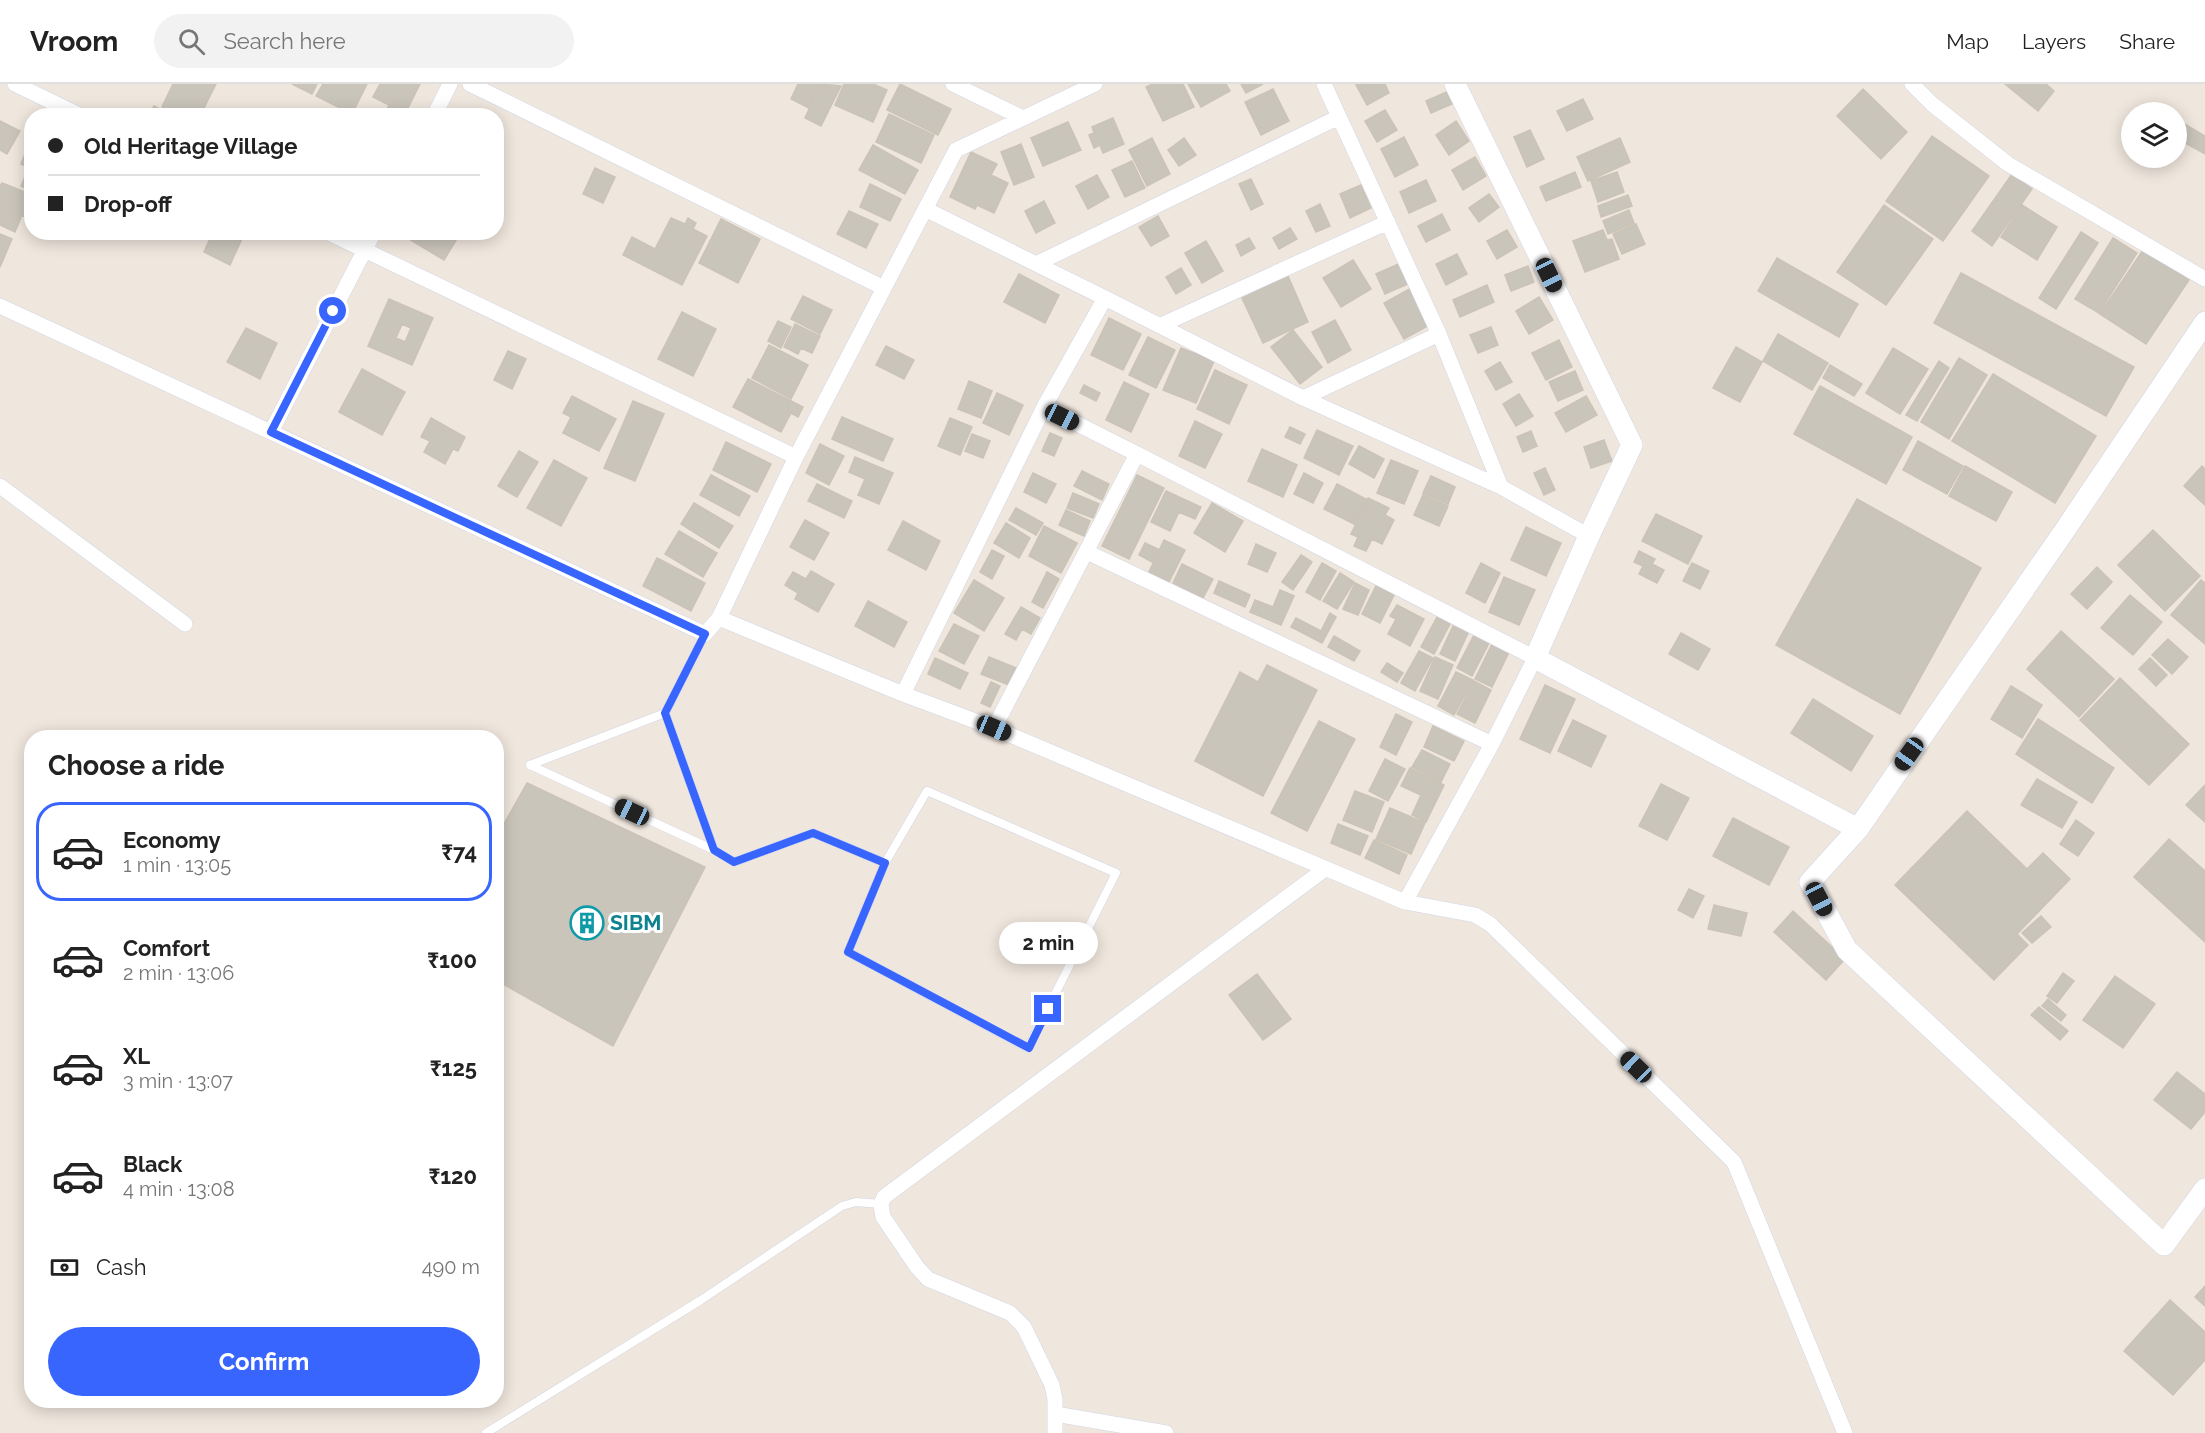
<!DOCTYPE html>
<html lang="en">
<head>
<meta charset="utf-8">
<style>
  body { margin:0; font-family:Raleway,sans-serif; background:#f2f2f2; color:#222; height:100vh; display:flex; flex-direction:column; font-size:22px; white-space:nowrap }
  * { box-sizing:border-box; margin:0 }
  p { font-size:20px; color:#767676 }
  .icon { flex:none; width:33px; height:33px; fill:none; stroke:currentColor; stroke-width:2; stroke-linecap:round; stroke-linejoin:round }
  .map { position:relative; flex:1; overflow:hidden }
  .sheet { position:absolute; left:24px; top:646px; width:480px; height:678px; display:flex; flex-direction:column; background:#fff; border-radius:24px; box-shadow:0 3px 15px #0003 }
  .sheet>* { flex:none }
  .guide { position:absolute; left:24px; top:24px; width:480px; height:132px; border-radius:24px; box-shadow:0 3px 15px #0003; display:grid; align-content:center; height:132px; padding:0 24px; background:#fff }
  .controls { position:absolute; left:2121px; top:18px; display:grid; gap:12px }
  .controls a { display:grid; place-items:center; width:66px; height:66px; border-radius:50%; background:#fff; box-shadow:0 3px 15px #0003; font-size:30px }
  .end { position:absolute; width:27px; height:27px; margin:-14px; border:8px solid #3965ff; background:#fff; box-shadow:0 0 0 3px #fff }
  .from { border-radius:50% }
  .bubble { position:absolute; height:42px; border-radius:21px; background:#fff; box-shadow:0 3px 15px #0003; font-size:20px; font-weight:700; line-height:42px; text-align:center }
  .car { position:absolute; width:18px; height:36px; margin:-18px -9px; border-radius:8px; box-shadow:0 0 4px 2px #0007; background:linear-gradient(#222 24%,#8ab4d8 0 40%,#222 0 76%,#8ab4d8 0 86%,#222 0) }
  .guide b { display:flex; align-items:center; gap:21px; height:57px; font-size:22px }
  .guide b+b { border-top:2px solid #e0e0e0 }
  .guide i { width:15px; height:15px; background:#222 }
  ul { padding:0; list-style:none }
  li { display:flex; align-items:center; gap:18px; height:99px; margin:0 12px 9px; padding:0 12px; border:3px solid transparent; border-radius:24px }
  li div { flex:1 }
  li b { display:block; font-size:22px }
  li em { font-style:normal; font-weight:700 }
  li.on { border-color:#3965ff }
  li>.icon { width:54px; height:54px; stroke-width:1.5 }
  h2 { padding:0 24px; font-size:27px; line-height:72px }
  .pay { display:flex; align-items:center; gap:15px; height:66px; padding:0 24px; font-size:22px }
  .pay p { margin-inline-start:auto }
  .cta { display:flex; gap:12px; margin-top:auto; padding:12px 24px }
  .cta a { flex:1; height:69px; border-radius:36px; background:#3965ff; color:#fff; font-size:24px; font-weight:700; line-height:69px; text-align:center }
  header { display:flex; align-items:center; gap:36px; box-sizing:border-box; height:84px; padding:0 30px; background:#fff; border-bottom:2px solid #e0e0e0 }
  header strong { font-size:28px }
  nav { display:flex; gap:33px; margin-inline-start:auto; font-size:21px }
  .search { width:420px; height:54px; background:#f2f2f2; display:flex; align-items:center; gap:15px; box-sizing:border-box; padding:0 21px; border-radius:33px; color:#767676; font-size:22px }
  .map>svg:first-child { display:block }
</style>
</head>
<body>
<header>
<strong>Vroom</strong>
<div class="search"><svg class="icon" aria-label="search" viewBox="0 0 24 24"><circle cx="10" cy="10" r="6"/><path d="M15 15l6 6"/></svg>Search here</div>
<nav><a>Map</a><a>Layers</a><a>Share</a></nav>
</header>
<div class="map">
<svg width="2205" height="1349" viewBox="0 0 2205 1349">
  <rect width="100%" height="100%" fill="#efe6dd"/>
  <path fill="#c9c5bb" stroke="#cbc3b6" stroke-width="1.5" fill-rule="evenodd" d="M173,0H216L200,32H180L162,23Z
    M292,0H317L312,10Z
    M323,0H367L352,30L316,12Z
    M380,0H420L404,32L384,30L389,21L373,13Z
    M798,0H820L809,24L791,15Z
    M821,0L841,2L821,42L805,34Z
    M844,0H873L887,6L873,38L835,21Z
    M900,0L951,25L938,51L887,26Z
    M1153,0H1183L1194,23L1163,37L1146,3Z
    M1188,0H1226L1230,7L1201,23Z
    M1241,0H1263L1246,9Z
    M1385,0L1389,9L1367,21L1356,1Z
    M2005,0H2046L2054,7L2038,27Z
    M1273,5L1289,37L1261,51L1245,18Z
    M1863,5L1907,48L1881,75L1837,32Z
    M1449,7L1454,19L1431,29L1426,17Z
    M1583,15L1593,35L1567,47L1557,27Z
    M154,22L172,32H149Z
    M1385,26L1397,46L1377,58L1365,37Z
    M889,30L934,51L921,79L876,58Z
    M1113,34L1124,60L1103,69L1100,61L1094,64L1089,51L1094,49L1092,43Z
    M2176,35L2205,52V70L2176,54Z
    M0,37L20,47L7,70L0,66Z
    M1456,37L1469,57L1449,71L1436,51Z
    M1068,38L1081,66L1043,82L1031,54Z
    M1530,46L1544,75L1527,83L1514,53Z
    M1932,52L1989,92L1943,157L1886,117Z
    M1404,53L1418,81L1395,93L1381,65Z
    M1152,54L1170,90L1147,102L1129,66Z
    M1184,54L1196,71L1179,82L1168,66Z
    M1620,54L1630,78L1588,97L1577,73Z
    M1021,60L1034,93L1014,101L1001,68Z
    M873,61L918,86L905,110L859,86Z
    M28,62L32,64V107L21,102L29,83L21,80Z
    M971,68L997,80L991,91L1008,99L994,129L977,121L975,125L950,113Z
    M1475,73L1486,92L1463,106L1452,86Z
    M1132,77L1145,104L1125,113L1112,86Z
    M595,84L615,93L603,119L583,110Z
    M1575,88L1581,103L1546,117L1540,103Z
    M1617,88L1624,108L1598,118L1591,97Z
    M2012,90L2032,105L1992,162L1972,147Z
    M1097,91L1109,113L1088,125L1076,102Z
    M1251,95L1263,120L1251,126L1239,100Z
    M1426,96L1436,117L1409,129L1400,108Z
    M2,99L30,110L28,114L32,116V135L22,131L15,148L0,141V102Z
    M870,100L901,115L890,137L860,123Z
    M1361,101L1371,124L1350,134L1340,110Z
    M1489,110L1499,123L1479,138L1469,124Z
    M1628,111L1632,122L1601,133L1598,122Z
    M1044,117L1055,139L1036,149L1025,127Z
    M1320,120L1330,142L1316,148L1306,127Z
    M1884,121L1933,155L1886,221L1837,188Z
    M2022,121L2057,143L2037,176L2001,153Z
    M1629,126L1634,139L1608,150L1603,137Z
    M849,127L878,140L866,164L837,150Z
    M1442,130L1450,146L1426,158L1418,142Z
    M1158,132L1169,152L1151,162L1139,143Z
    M671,134L685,140L688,134L696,139L693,145L707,152L682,201L623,171L632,153L655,165Z
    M721,135L760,155L738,199L699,179Z
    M1636,140L1645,160L1622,170L1613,150Z
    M1290,144L1297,155L1279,165L1273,154Z
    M1507,146L1517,163L1497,175L1487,157Z
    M1603,146L1607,156L1612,155L1619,175L1585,188L1573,157Z
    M213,148H245L230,181L204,168Z
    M413,148H461L444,176L409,155Z
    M2081,148L2098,159L2056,225L2039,214Z
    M0,150L12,155L0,183Z
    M1249,154L1255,164L1241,172L1236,161Z
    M2113,154L2137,169L2099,229L2075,215Z
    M1206,157L1223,187L1202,199L1185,169Z
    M2143,166L2189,196L2146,260L2100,230Z
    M1457,170L1467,190L1446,201L1436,180Z
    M1777,174L1858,220L1839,253L1758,207Z
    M1353,176L1371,205L1341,223L1323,194Z
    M1403,178L1412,198L1385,210L1376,190Z
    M1528,182L1534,198L1511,207L1505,191Z
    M1181,184L1191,201L1176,210L1166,193Z
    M1961,189L2134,283L2106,332L1934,239Z
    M1019,190L1059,211L1045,239L1004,218Z
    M1288,192L1308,238L1263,259L1242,214Z
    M1487,201L1494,218L1460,233L1453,216Z
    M1413,203L1433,239L1404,255L1384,219Z
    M803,212L832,226L820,250L791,235Z
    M1539,213L1553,236L1529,250L1516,227Z
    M389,215L433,234L412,281L368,262ZM402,240L411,244L405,258L396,254Z
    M682,228L716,245L693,292L658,275Z
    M1109,234L1141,250L1123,286L1091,271Z
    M1335,236L1351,266L1328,279L1312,248Z
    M778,237L791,243L781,264L768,257Z
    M795,240L820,252L812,269L801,264L798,270L784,263Z
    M1491,243L1498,261L1478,269L1470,251Z
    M246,244L277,259L260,295L227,278Z
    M1293,246L1322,283L1300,300L1271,263Z
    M1778,250L1828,279L1812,306L1763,277Z
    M1148,253L1175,266L1156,304L1129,291Z
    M1559,256L1572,283L1546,296L1532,269Z
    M769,261L808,281L791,315L752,294Z
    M886,262L914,276L904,295L876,281Z
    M1736,263L1762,278L1740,318L1713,304Z
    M1181,264L1214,277L1196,319L1163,306Z
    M1893,264L1928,285L1900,330L1866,309Z
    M508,267L526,275L512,305L494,296Z
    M1959,274L1987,291L1949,355L1921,338Z
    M1939,277L1949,284L1917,337L1906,331Z
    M1500,278L1512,298L1496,306L1485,287Z
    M1830,281L1862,300L1854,312L1823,294Z
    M362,285L405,308L382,351L339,328Z
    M1215,286L1247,301L1229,340L1197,325Z
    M1575,287L1583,306L1558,317L1549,298Z
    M1993,290L2096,352L2055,419L1952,357Z
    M748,295L803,323L798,333L791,329L781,348L733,323Z
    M969,297L992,307L981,334L958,325Z
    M1124,298L1149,310L1131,348L1106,336Z
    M1084,301L1100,309L1096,317L1080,309Z
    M1820,302L1912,353L1886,400L1794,350Z
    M997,309L1023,321L1009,351L983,339Z
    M1519,310L1533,332L1516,342L1503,320Z
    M572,312L616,335L599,367L563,349L571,333L563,329Z
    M1586,312L1597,331L1566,348L1555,329Z
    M633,317L664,330L635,397L604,384Z
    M842,333L893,355L883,377L832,355Z
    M431,334L465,353L458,367L453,365L445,380L424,368L430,357L421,353Z
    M950,334L972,343L960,371L938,362Z
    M1195,337L1222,350L1205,384L1179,372Z
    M1290,343L1305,350L1300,360L1285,353Z
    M1317,346L1353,362L1339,391L1304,374Z
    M1531,347L1537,362L1523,368L1517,353Z
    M1050,349L1062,354L1054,372L1042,367Z
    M972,350L990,357L983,374L965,367Z
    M1604,356L1612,377L1591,384L1584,363Z
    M1918,357L1963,382L1947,410L1903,386Z
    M726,358L771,380L757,408L713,386Z
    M820,360L844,372L829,401L806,389Z
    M1359,362L1384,375L1374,394L1349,380Z
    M1262,365L1297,381L1283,413L1248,397Z
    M519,367L538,378L517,413L498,402Z
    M855,373L893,389L879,420L858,411L865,395L849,388Z
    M554,376L587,394L561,442L527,424Z
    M1391,376L1418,387L1404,420L1377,409Z
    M1965,382L2012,408L1996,437L1949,412Z
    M2202,382L2205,385V421L2184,402Z
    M1545,384L1555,406L1544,411L1534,389Z
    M1082,387L1109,400L1102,416L1074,402Z
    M1033,389L1056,400L1046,419L1024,408Z
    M1304,389L1323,399L1313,419L1294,410Z
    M711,391L750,412L739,432L700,411Z
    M1137,391L1164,404L1129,475L1102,462Z
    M1431,392L1455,403L1448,420L1423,409Z
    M817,400L852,417L844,434L808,417Z
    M1337,400L1366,415L1354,440L1324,425Z
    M1166,407L1201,423L1195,435L1179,428L1170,447L1151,438Z
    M1073,409L1099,420L1093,434L1067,424Z
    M1423,411L1448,422L1439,442L1414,431Z
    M1368,414L1389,424L1385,431L1394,436L1382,460L1372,455L1366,467L1354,462L1358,453L1351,450Z
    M1857,415L1981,484L1900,630L1776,561Z
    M694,419L733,442L719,464L681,440Z
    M1212,419L1243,437L1225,468L1194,449Z
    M1016,424L1043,439L1036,451L1009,436Z
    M1066,426L1090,437L1084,452L1059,441Z
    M1656,430L1702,452L1688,480L1642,457Z
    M805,436L829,449L814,476L790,463Z
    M903,437L940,457L926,486L888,466Z
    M1006,439L1030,454L1019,474L994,459Z
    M1044,442L1077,459L1061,489L1029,472Z
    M1526,443L1561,459L1546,492L1511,476Z
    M2153,446L2200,492L2165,527L2118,481Z
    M679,447L717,469L703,493L665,470Z
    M1164,456L1185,466L1169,498L1149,488Z
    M1145,459L1158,465L1152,478L1139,471Z
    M1256,460L1276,469L1267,488L1248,480Z
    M992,466L1004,472L992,495L980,488Z
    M1639,467L1655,475L1652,480L1664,486L1657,499L1639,490L1643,482L1634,478Z
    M1301,471L1312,478L1293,506L1282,498Z
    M657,474L705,499L691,527L643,502Z
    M1322,479L1336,487L1320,516L1306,508Z
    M1481,479L1500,489L1485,519L1466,509Z
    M1692,479L1709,487L1700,505L1683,497Z
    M1182,480L1213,495L1203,514L1173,499Z
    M2097,483L2112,498L2087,525L2071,510Z
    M811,487L834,500L818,528L795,515L798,509L785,501L793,488L806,495Z
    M1047,488L1059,495L1043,524L1032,518Z
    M1340,489L1354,498L1337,525L1323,517Z
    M1504,493L1535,506L1519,541L1489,528Z
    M974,496L1004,514L984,547L954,529Z
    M2201,496L2205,499V560L2171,531Z
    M1219,497L1250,511L1245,523L1214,509Z
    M1355,499L1369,506L1358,531L1343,525Z
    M1376,502L1394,511L1380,539L1362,530Z
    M1280,506L1294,512L1281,541L1250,528L1255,516L1273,523Z
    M2130,511L2162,538L2133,571L2101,544Z
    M868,517L907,538L894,563L855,542Z
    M1397,521L1424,535L1410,562L1388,550L1396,535L1390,532Z
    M1021,523L1040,534L1031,550L1022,545L1016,556L1005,550Z
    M1330,529L1336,533L1322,559L1291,543L1296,534L1321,547Z
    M1437,533L1450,540L1434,570L1421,563Z
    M954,540L979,552L964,580L939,567Z
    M1453,542L1468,549L1455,577L1440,570Z
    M2061,547L2114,595L2079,633L2027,585Z
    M1475,549L1490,557L1472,592L1457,584Z
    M1681,549L1710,565L1698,586L1669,570Z
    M1334,552L1360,567L1354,577L1328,563Z
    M2168,555L2188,573L2172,590L2152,571Z
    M1493,558L1510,566L1492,603L1475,595Z
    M1419,567L1433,574L1415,607L1401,599Z
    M989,573L1016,584L1009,601L981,590Z
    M1435,573L1453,581L1438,615L1420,607Z
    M935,574L968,589L960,605L928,590Z
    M2150,574L2167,591L2156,602L2139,585Z
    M1387,579L1403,589L1397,598L1381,588Z
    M1267,581L1317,606L1263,712L1195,677L1240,588L1258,598Z
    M1456,588L1473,596L1454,631L1438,622Z
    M2120,594L2189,660L2149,701L2080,636Z
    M1474,597L1491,606L1475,639L1457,630Z
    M991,598L1000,602L990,623L981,619Z
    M1545,601L1575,615L1550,669L1520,655Z
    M2011,602L2042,621L2022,654L1991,635Z
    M1813,615L1873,652L1851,687L1791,649Z
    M1396,630L1412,638L1396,671L1380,663Z
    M2038,635L2114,684L2092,719L2016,670Z
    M1573,636L1606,652L1591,683L1558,667Z
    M1319,637L1355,655L1307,747L1271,729Z
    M1433,642L1464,657L1454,677L1424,663Z
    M1422,666L1450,680L1441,698L1412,683Z
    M1385,675L1405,685L1388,717L1369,707Z
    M1410,684L1444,701L1426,738L1412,731L1421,711L1401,702Z
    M2037,695L2077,718L2062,744L2021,721Z
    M527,699L705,783L613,962L496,896V754Z
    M1661,700L1689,714L1667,756L1639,742Z
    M2205,701V738L2186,721Z
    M1355,707L1384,718L1372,748L1343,736Z
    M1390,724L1425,739L1411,770L1376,755Z
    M1967,727L2027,785L2043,769L2070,795L2017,850L2028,861L1994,896L1895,801Z
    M1733,734L1789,763L1769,801L1713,772Z
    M2076,736L2094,749L2078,772L2060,760Z
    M1338,740L1368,752L1360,771L1331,759Z
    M2169,755L2205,787V858L2134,793Z
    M1374,756L1407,771L1399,790L1365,774Z
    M1689,805L1704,812L1693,834L1678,826Z
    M1714,821L1747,829L1741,852L1708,845Z
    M1793,827L1845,875L1826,896L1774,848Z
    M2041,832L2051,843L2032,859L2022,849Z
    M2063,889L2074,897L2057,919L2047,912Z
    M1257,890L1291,935L1263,956L1229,911Z
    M2115,892L2155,920L2123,964L2083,936Z
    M2048,915L2066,931L2061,937L2042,922Z
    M2039,923L2068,947L2060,956L2031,931Z
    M2177,988L2205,1010V1028L2191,1045L2154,1016Z
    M2205,1202V1222L2195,1213Z
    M2170,1216L2205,1248V1276L2173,1311L2124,1267Z"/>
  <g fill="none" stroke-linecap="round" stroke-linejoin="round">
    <g stroke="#d2d6e6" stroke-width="9">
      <path id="lane" d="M705,550L665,629L714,766
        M530,681L714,766L734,778L813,749L885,779L927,707L1116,789L1028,964L848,868L885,779
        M530,681L665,629
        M486,1349L701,1216L842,1122L856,1118L881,1120"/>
    </g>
    <g stroke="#d2d6e6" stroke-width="16">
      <path id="street" d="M15,0L81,32
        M470,0L884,204
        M953,0L1023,34
        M1324,0L1439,250L1501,403
        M1912,0L1932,20L2008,80L2205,195
        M434,32L450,0
        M925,125L1105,214L1044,323L1137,370L994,644
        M327,148L796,373L956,66L1095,0
        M1036,180L1339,33
        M1105,214L1303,314L1501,403L1589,452
        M0,222L705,550L719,534L796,373
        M1161,241L1388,138
        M1303,314L1439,250
        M271,348L374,148
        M0,402L185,540
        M1087,468L1492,660
        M719,534L903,610L994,644L1405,818L1492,660L1535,574L1137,370
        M903,610L1044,323
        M1405,818L1475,831L1490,840L1734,1078L1845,1349
        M1055,1330L1166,1349
        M1055,1349V1315L1052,1301L1024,1243L1010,1229L928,1195L917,1183L883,1133L881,1120L884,1113L1325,785"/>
    </g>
    <g stroke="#d2d6e6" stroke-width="22">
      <path id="secondary" d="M1455,0L1632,361L1589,452L1535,574L1858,745
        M2205,238L2065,446L1858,745L1810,798L1847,866L2164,1161L2205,1105"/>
    </g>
    <use href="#lane" stroke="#fff" stroke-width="8"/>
    <use href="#street" stroke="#fff" stroke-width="15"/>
    <use href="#secondary" stroke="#fff" stroke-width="21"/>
  </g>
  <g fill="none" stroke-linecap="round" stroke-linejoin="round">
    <path stroke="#3965ff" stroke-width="8" d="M333,227L271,348L705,550L665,629L714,766L734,778L813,749L885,779L848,868L1029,964L1048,925"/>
  </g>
  <defs>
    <g id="building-ring" transform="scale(1.725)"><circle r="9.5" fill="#fff" stroke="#0f9aa8" stroke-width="1.5"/><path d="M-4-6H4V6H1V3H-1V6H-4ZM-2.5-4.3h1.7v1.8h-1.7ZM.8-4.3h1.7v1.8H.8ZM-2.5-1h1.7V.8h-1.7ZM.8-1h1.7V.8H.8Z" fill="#0f9aa8"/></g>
  </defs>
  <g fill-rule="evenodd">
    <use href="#building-ring" x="587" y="839"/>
  </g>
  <g text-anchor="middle" stroke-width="6" stroke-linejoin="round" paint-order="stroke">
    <g font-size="21" font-weight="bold" fill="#0d838f" stroke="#fff" text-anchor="start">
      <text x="610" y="846">SIBM</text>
    </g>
  </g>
</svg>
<div class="controls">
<a><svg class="icon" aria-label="layers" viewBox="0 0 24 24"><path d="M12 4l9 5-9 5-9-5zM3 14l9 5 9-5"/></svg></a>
</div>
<i class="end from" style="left:333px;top:227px"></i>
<i class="end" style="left:1048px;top:925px"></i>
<div class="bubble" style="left:999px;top:838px;width:99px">2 min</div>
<i class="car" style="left:1549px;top:191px;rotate:154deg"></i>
<i class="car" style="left:1062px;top:333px;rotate:116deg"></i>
<i class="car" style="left:994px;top:644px;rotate:113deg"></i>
<i class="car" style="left:1909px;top:670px;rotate:215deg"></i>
<i class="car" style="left:632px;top:728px;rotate:295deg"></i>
<i class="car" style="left:1819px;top:815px;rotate:152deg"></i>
<i class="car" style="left:1636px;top:983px;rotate:314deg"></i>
<div class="guide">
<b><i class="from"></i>Old Heritage Village</b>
<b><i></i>Drop-off</b>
</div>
<section class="sheet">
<h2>Choose a ride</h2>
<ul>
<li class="on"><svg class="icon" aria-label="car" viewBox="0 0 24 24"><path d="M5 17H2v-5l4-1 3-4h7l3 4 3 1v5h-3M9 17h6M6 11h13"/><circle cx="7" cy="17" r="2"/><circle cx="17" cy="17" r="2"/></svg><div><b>Economy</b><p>1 min · 13:05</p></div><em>₹74</em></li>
<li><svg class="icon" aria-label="car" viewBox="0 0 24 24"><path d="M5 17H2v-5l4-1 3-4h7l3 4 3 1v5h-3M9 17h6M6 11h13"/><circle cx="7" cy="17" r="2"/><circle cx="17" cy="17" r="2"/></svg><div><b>Comfort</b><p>2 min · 13:06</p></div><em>₹100</em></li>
<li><svg class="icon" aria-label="car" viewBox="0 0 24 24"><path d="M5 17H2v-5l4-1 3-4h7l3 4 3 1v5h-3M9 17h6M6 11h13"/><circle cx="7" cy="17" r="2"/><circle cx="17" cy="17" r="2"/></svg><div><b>XL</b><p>3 min · 13:07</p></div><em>₹125</em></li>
<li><svg class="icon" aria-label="car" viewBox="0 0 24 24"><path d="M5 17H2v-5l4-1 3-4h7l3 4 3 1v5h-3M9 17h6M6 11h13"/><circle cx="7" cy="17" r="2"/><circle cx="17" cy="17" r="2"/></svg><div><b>Black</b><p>4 min · 13:08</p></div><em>₹120</em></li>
</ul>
<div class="pay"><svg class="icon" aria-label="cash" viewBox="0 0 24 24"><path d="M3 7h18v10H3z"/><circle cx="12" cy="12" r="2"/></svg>Cash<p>490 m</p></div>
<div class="cta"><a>Confirm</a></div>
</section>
</div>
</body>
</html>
